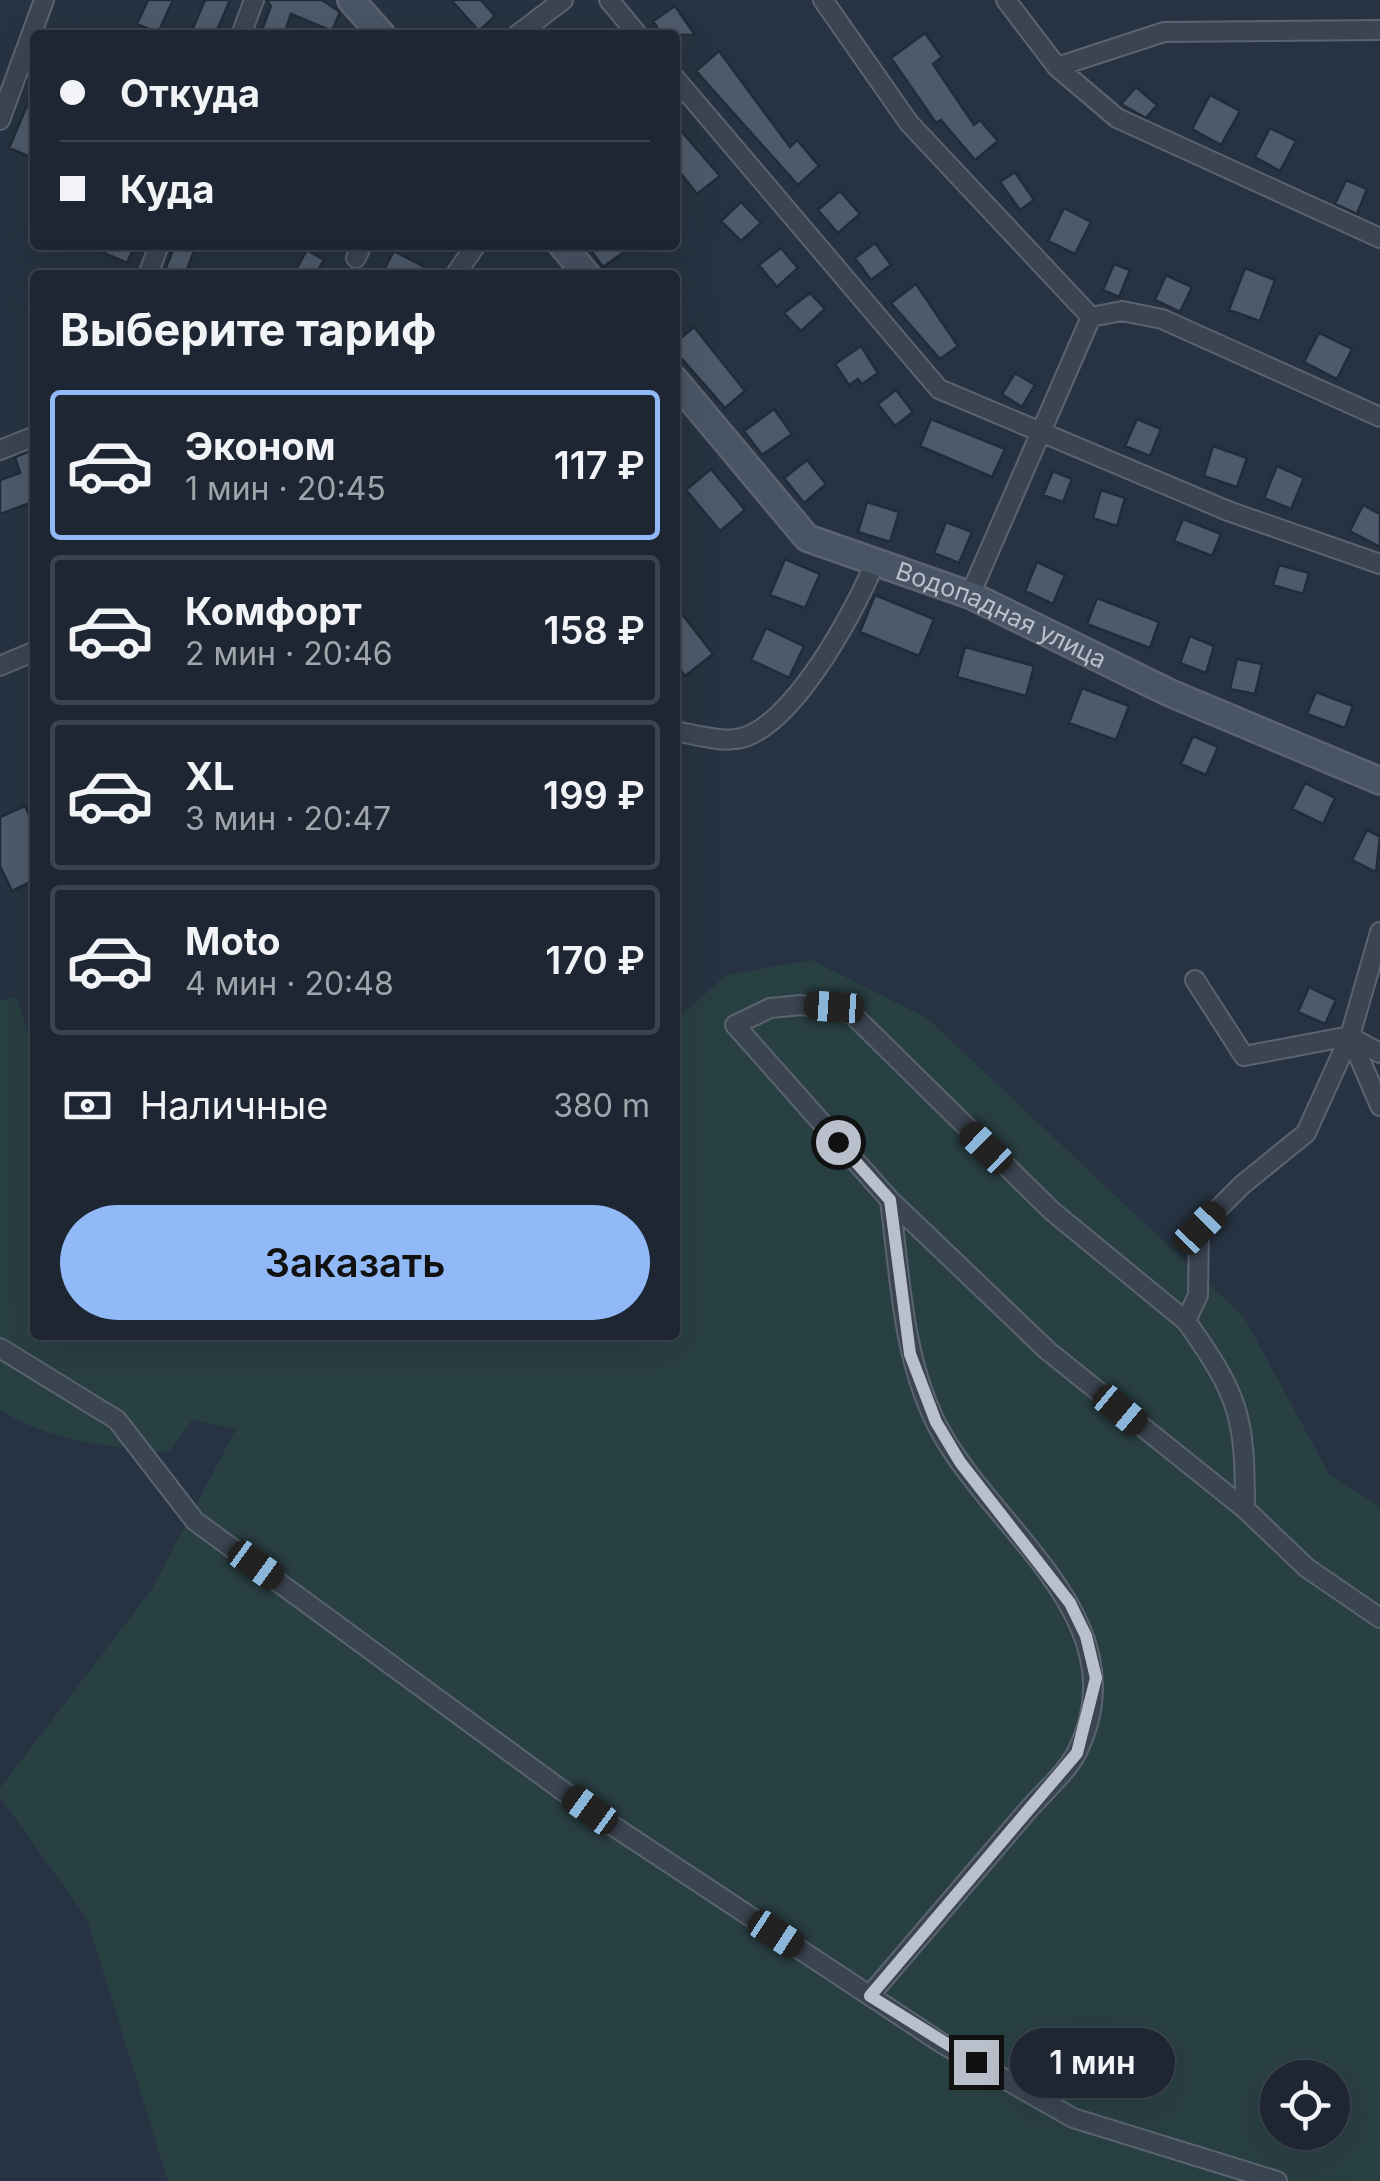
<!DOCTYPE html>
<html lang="ru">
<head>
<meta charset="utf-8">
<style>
  body { margin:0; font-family:Inter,sans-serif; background:#252e3a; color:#f1f3f6; height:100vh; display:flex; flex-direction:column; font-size:38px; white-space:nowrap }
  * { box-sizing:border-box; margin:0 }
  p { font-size:32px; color:#a0a5ac }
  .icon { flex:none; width:55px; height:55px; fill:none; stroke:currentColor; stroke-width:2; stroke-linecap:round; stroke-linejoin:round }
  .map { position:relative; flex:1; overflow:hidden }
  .details { position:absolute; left:30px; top:270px; width:650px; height:1070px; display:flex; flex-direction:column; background:#1d2632; border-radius:10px; box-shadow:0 10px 40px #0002,0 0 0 2px #3b434d }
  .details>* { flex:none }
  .top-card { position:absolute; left:30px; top:30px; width:650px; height:220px; border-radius:10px; box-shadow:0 10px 40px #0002,0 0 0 2px #3b434d; display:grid; align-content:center; height:220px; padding:0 30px; background:#1d2632 }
  .fabs { position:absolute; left:1260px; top:2060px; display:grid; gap:20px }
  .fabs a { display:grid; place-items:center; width:90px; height:90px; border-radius:50%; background:#1d2632; box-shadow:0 10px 40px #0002,0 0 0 2px #3b434d; font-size:50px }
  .end { position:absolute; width:45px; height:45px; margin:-22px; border:12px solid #b9c0cc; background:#111; box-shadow:0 0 0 5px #111 }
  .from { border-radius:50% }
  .bubble { position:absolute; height:70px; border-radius:35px; background:#1d2632; box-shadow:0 10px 40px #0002,0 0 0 2px #3b434d; font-size:32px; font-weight:600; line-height:70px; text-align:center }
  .car { position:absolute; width:30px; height:60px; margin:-30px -15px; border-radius:12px; box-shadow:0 0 8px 2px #0007; background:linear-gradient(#222 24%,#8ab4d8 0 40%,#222 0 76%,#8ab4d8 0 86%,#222 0) }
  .top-card b { display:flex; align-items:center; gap:35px; height:95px; font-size:38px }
  .top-card b+b { border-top:2px solid #3b434d }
  .top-card i { width:25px; height:25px; background:#f1f3f6 }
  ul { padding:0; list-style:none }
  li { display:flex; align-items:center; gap:30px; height:150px; margin:0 20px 15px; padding:0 10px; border:5px solid #3b434d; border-radius:10px }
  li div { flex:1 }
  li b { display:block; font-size:38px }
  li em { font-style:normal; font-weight:600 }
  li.on { border-color:#92b9f7 }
  li>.icon { width:90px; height:90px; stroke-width:1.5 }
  h2 { padding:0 30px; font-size:45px; line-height:120px }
  .pay { display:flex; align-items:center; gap:25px; height:110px; padding:0 30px; font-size:38px }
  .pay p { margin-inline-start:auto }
  .button { display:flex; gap:20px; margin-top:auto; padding:20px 30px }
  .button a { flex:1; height:115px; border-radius:60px; background:#92b9f7; color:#111; font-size:40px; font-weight:600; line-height:115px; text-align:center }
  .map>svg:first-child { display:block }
</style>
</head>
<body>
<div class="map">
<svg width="1380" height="2181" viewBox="0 0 1380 2181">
  <rect width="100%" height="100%" fill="#273342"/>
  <path fill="#294043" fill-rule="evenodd" d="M811,960L927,1018L1244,1317L1329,1474L1380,1507V2181H168L87,1919L0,1797V1788L152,1589L236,1429L192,1420L169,1452C110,1447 51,1442 0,1410V1001L16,997L35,1053V1335H675V1020L727,975ZM1278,2078H1332V2132H1278Z"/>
  <path fill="#4e5a6b" stroke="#222c39" stroke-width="2.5" d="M148,0H173L158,33L137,24Z
    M205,0H230L215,35H190Z
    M266,0H322L340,12L332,31L291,14L284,35H260L271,6Z
    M451,0H481L495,16L479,31Z
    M675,6L695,35H662L653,21Z
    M925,33L942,57L933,64L974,125L980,120L998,141L975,160L941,120L936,123L891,58Z
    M719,51L790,147L797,140L819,166L798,185L696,71Z
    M35,87V159L9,148Z
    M1136,87L1157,105L1146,118L1121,104Z
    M1210,95L1240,111L1221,145L1192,129Z
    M675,124L720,176L697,194L675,166Z
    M1270,128L1296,141L1280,171L1255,157Z
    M1015,172L1034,200L1020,210L1000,182Z
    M1346,180L1367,189L1357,214L1335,204Z
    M840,191L860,214L838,233L818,210Z
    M741,202L761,223L741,241L721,221Z
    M1064,208L1091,222L1075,254L1048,241Z
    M875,243L891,265L871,280L855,258Z
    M86,245H135L127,263Z
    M175,245H196L185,275H163Z
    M587,245H634L603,267Z
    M781,248L798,268L777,287L759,265Z
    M307,250L324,260L315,275L296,269Z
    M394,251L440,275H381Z
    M1114,264L1130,270L1119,297L1103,290Z
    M1245,268L1275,280L1260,321L1229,310Z
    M1166,275L1192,287L1180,312L1155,300Z
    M916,284L958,346L940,359L891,303Z
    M810,293L825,309L801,331L784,313Z
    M694,327L745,391L725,408L675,351V343Z
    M1319,333L1352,349L1337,379L1304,362Z
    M861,346L878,373L862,384L858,379L849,385L835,364Z
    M1015,373L1035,385L1022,407L1002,394Z
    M896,390L913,412L895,426L878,404Z
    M774,409L792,434L762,455L744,431Z
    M931,419L1005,449L992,477L920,446Z
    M1137,419L1161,429L1150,456L1125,446Z
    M1213,446L1247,458L1237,487L1204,476Z
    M35,449V507L30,503L0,514V480L20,473L15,457Z
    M807,460L826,484L804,503L784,478Z
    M1277,466L1304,478L1291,509L1264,498Z
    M711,469L745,510L720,531L686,490Z
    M1053,471L1072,479L1063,502L1043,495Z
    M1101,490L1125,498L1117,526L1093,518Z
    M867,502L899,512L890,542L858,532Z
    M1363,505L1380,514V547L1350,531Z
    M1183,519L1221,534L1212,556L1174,541Z
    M946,522L972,532L959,563L934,553Z
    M785,559L820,574L805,608L770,595Z
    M1037,562L1065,575L1053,604L1025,591Z
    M1279,565L1309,573L1303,594L1273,585Z
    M875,595L934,619L919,656L860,632Z
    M1097,598L1159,622L1150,648L1087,624Z
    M675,605L713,654L685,676L675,663Z
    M766,628L804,646L789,678L751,660Z
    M1190,636L1214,646L1206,673L1180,663Z
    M965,647L1034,666L1026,696L957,677Z
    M1237,659L1262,664L1255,694L1230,689Z
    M1082,688L1129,706L1116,740L1069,723Z
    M1316,692L1353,706L1345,728L1307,714Z
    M1193,736L1218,747L1206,775L1181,764Z
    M1305,783L1335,798L1323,824L1292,809Z
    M25,806L35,828V880L12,891L0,866V817Z
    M1367,830L1380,837L1376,872L1352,860Z
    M1309,987L1336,1000L1325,1024L1298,1012Z"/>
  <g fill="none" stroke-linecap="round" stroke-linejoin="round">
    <g stroke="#5a636f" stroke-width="22">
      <path id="street" d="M609,0L638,35
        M823,0L909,123L1091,317
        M1006,0L1057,67L1117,118L1380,238
        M241,35L254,0
        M517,35L563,0
        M1057,67L1164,32L1380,30
        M675,78L939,389L1228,511L1380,564
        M0,120L44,0
        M356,258L362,245
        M148,275L159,245
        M455,275L476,245
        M0,450L35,436
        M970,595L1091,317L1122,311L1162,319L1380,417
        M0,666L35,651
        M675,731C692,734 719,742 736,739C791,732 856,609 875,562
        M1380,932L1350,1036L1380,1106
        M1195,980L1244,1056L1350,1036L1306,1133L1242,1185L1199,1228L1198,1295L1186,1321L1052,1211L851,1013L801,1005L770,1008L735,1025L890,1200L1048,1351L1245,1509L1307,1568L1380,1618
        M1350,1037L1380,1053
        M1186,1321C1240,1397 1245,1417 1245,1509
        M0,1348L117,1420L195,1521L589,1810L943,2044L1073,2118L1277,2181
        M870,1995C921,1935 972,1875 1023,1816C1039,1796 1066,1774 1077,1752C1143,1618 989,1529 936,1423C902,1354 900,1275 890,1200"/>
    </g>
    <g stroke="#5a636f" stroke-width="30">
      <g id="secondary">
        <path d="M351,0L382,35"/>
        <path d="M562,245L587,275"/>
        <path id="s1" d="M675,380L807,538L970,595L1170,693L1380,781"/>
      </g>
    </g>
    <use href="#street" stroke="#3b4552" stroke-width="18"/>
    <use href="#secondary" stroke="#495465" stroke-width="25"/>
  </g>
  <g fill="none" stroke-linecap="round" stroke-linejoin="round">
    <path stroke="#b9c0cc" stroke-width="12" d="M838,1142L890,1200L910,1354L936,1422L960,1462L1070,1603L1086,1636L1096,1678L1077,1753L870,1996L976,2062"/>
  </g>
  <g text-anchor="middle" stroke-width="10" stroke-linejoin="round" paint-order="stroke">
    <g font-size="25" fill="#b9c0cc" stroke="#202a38">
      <text dy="9" stroke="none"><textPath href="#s1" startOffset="415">Водопадная улица</textPath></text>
    </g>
  </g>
</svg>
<div class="fabs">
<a><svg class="icon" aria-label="locate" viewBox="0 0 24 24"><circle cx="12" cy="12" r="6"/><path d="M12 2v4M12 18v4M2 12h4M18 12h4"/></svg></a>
</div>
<i class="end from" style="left:838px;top:1142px"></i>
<i class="end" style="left:976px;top:2062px"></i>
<div class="bubble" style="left:1010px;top:2028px;width:165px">1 мин</div>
<i class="car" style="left:834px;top:1007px;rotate:274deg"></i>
<i class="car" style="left:986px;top:1148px;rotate:314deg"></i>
<i class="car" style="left:1200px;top:1228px;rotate:44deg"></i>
<i class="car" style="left:1120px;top:1410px;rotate:130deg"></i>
<i class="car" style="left:256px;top:1565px;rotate:126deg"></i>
<i class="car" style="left:590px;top:1810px;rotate:306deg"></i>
<i class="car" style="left:776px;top:1934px;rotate:123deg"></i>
<div class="top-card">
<b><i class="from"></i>Откуда</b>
<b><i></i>Куда</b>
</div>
<section class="details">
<h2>Выберите тариф</h2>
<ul>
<li class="on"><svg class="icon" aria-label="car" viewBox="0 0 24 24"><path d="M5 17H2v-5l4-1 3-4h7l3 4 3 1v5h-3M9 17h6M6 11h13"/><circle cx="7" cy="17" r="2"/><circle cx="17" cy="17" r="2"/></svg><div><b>Эконом</b><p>1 мин · 20:45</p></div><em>117 ₽</em></li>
<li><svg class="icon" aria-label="car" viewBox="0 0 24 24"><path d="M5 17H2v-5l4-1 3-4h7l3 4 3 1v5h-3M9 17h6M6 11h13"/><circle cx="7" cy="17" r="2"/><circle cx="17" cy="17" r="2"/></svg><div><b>Комфорт</b><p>2 мин · 20:46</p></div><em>158 ₽</em></li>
<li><svg class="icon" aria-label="car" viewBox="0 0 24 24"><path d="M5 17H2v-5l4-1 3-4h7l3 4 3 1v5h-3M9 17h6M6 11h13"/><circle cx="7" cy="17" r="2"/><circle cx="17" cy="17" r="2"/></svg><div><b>XL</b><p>3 мин · 20:47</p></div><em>199 ₽</em></li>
<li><svg class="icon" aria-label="car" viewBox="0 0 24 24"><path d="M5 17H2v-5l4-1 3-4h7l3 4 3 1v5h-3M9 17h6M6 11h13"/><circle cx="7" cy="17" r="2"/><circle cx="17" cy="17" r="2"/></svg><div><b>Moto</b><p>4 мин · 20:48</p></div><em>170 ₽</em></li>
</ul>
<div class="pay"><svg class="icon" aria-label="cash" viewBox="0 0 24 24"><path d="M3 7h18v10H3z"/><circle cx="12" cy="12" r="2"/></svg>Наличные<p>380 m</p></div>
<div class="button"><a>Заказать</a></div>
</section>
</div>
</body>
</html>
